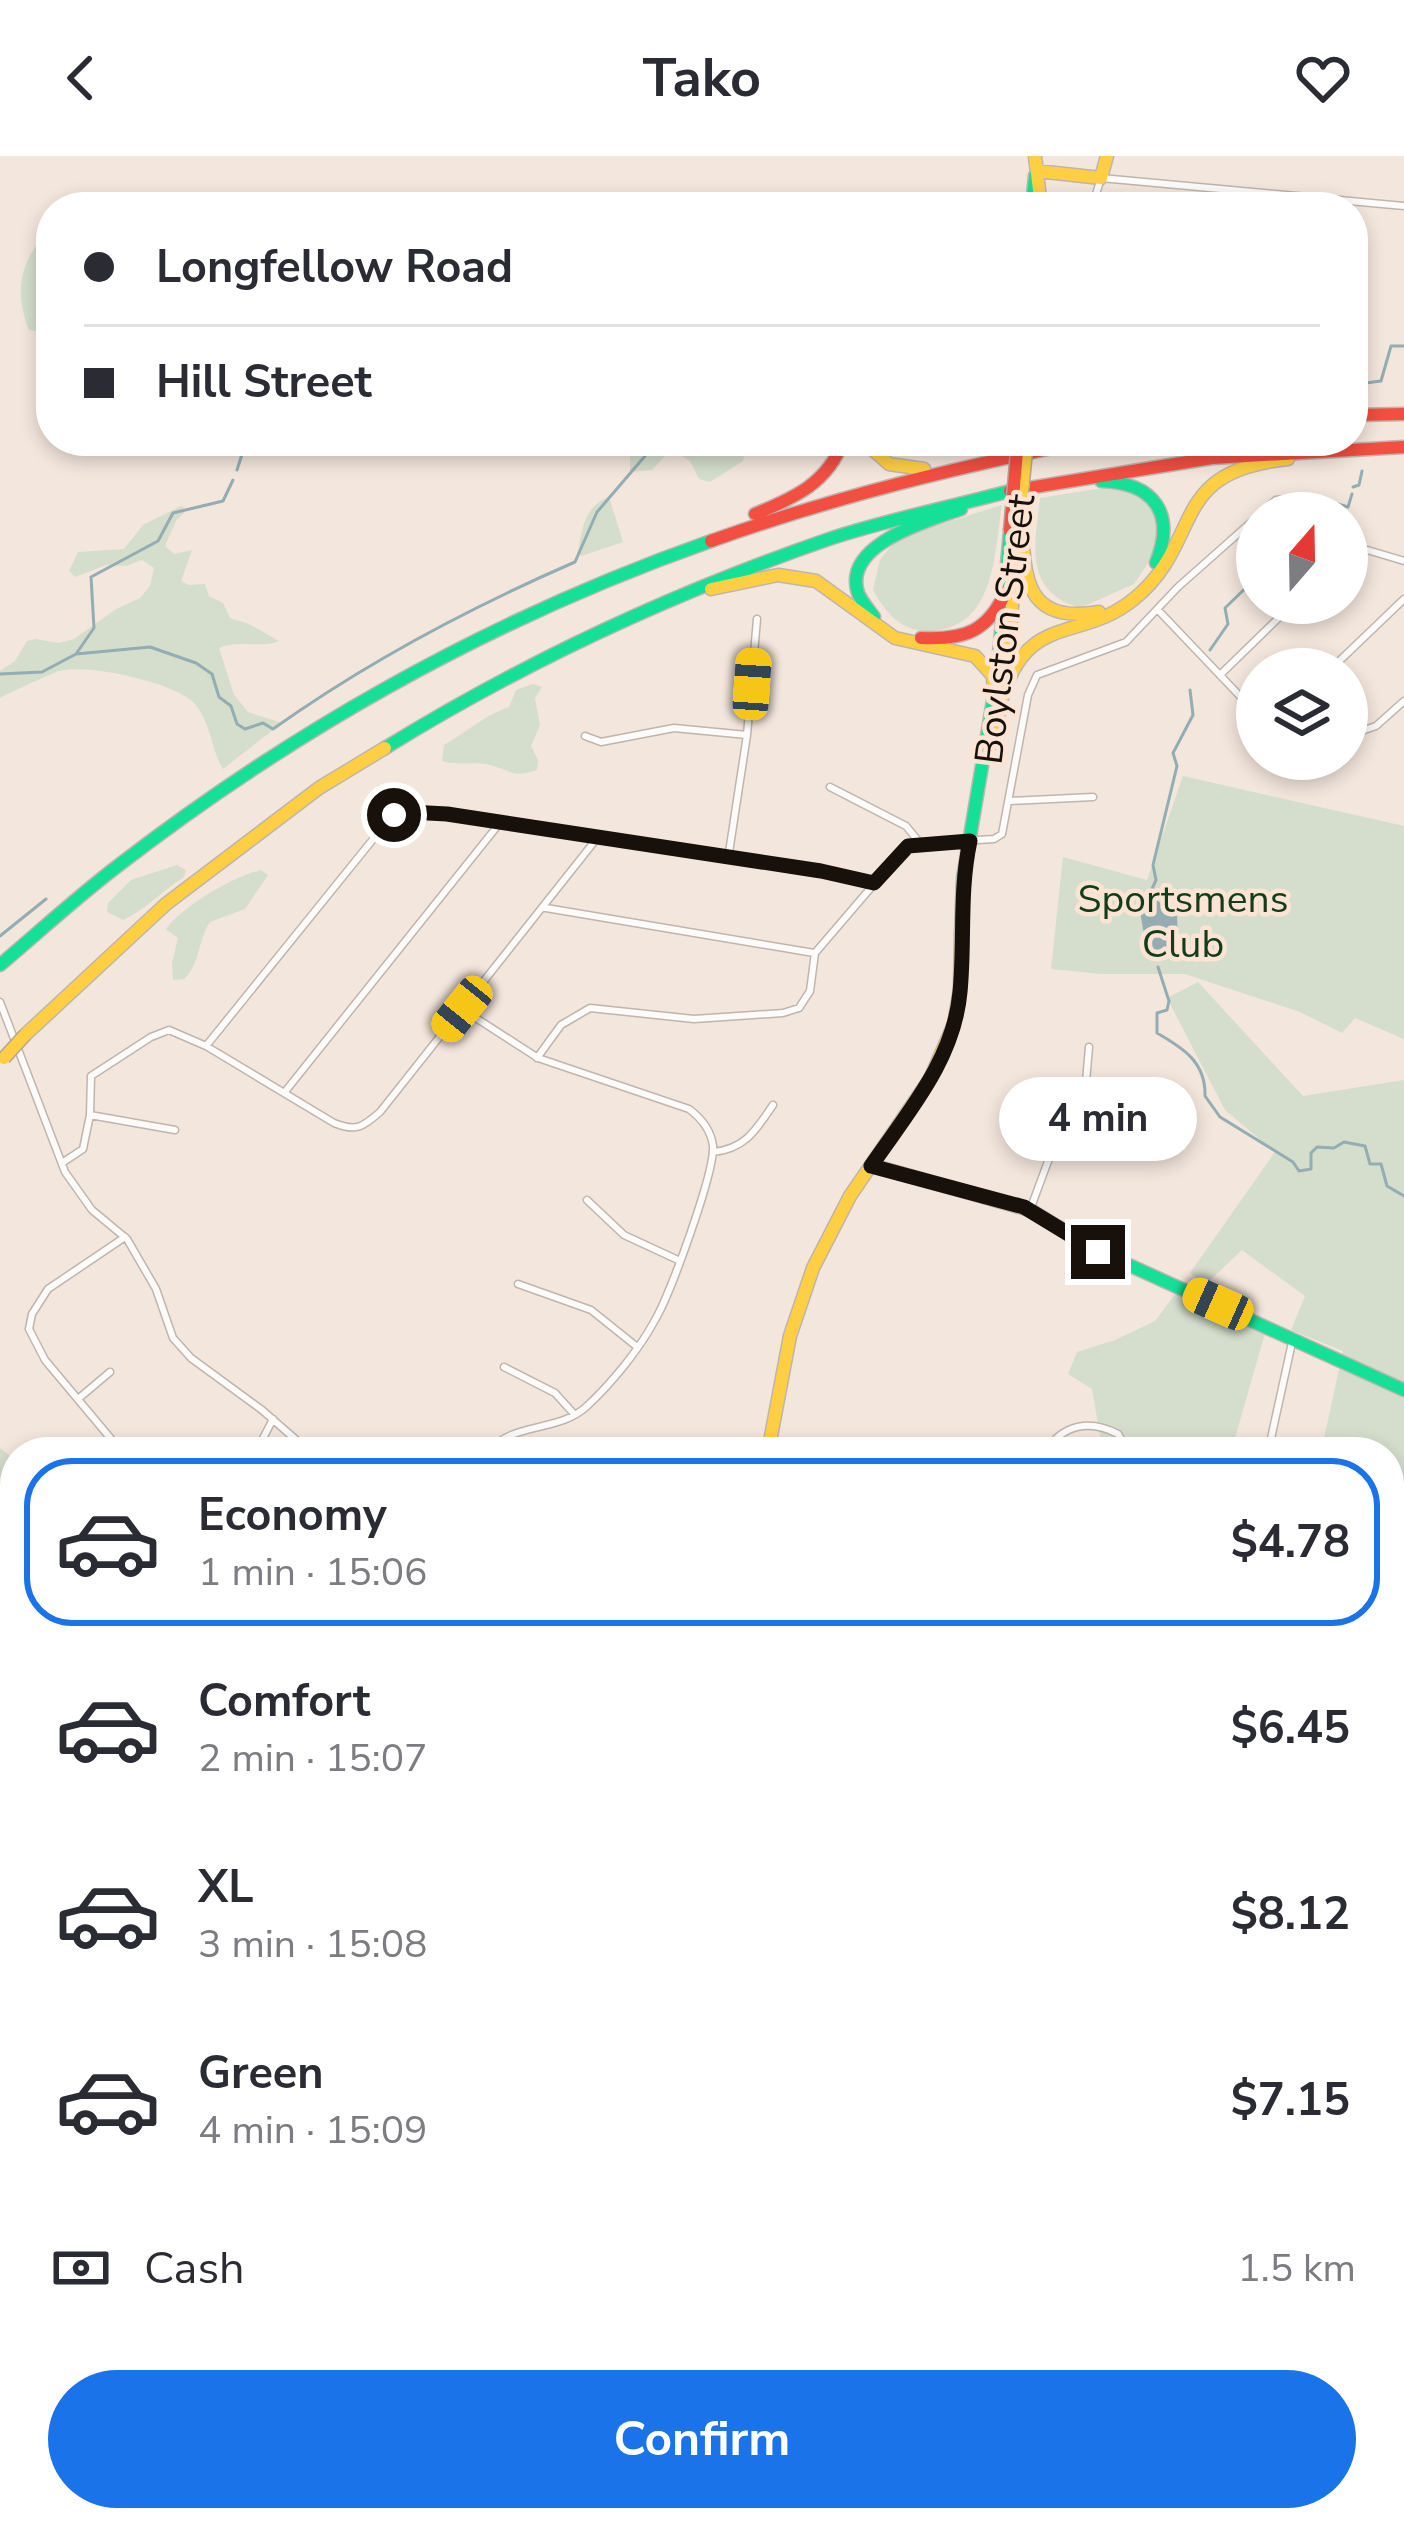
<!DOCTYPE html>
<html lang="en">
<head>
<meta charset="utf-8">
<style>
  body { margin:0; font-family:"Nunito Sans",sans-serif; background:#f2f2f3; color:#2b2b33; height:100vh; display:flex; flex-direction:column; font-size:45px; white-space:nowrap }
  * { box-sizing:border-box; margin:0 }
  p { font-size:39px; color:#7c7c81 }
  .icon { flex:none; width:66px; height:66px; fill:none; stroke:currentColor; stroke-width:2; stroke-linecap:round; stroke-linejoin:round }
  .map { position:relative; flex:1; overflow:hidden }
  .details { position:absolute; left:0px; top:1281px; width:1404px; height:1095px; display:flex; flex-direction:column; background:#fff; border-radius:48px 48px 0 0; box-shadow:0 6px 18px #0003 }
  .details>* { flex:none }
  .guide { position:absolute; left:36px; top:36px; width:1332px; height:264px; border-radius:48px; box-shadow:0 6px 18px #0003; display:grid; align-content:center; height:264px; padding:0 48px; background:#fff }
  .needle { width:78px; rotate:20deg }
  .tools { position:absolute; left:1236px; top:336px; display:grid; gap:24px }
  .tools a { display:grid; place-items:center; width:132px; height:132px; border-radius:50%; background:#fff; box-shadow:0 6px 18px #0003; font-size:60px }
  .end { position:absolute; width:54px; height:54px; margin:-27px; border:15px solid #18100b; background:#fff; box-shadow:0 0 0 6px #fff }
  .from { border-radius:50% }
  .bubble { position:absolute; height:84px; border-radius:42px; background:#fff; box-shadow:0 6px 18px #0003; font-size:39px; font-weight:700; line-height:84px; text-align:center }
  .car { position:absolute; width:36px; height:72px; margin:-36px -18px; border-radius:15px; box-shadow:0 0 9px 3px #0007; background:linear-gradient(#f5c518 24%,#345 0 40%,#f5c518 0 76%,#345 0 86%,#f5c518 0) }
  .guide b { display:flex; align-items:center; gap:42px; height:114px; font-size:45px }
  .guide b+b { border-top:3px solid #e1e1e2 }
  .guide i { width:30px; height:30px; background:#2b2b33 }
  ul { padding:21px 0 0; list-style:none }
  li { display:flex; align-items:center; gap:36px; height:168px; margin:0 24px 18px; padding:0 24px; border:6px solid transparent; border-radius:48px }
  li div { flex:1 }
  li b { display:block; font-size:45px }
  li em { font-style:normal; font-weight:700 }
  li.on { border-color:#1a73e8 }
  li>.icon { width:108px; height:108px; stroke-width:1.5 }
  .pay { display:flex; align-items:center; gap:30px; height:132px; padding:0 48px; font-size:45px }
  .pay p { margin-inline-start:auto }
  .button { display:flex; gap:24px; margin-top:auto; padding:24px 48px }
  .button a { flex:1; height:138px; border-radius:72px; background:#1a73e8; color:#fff; font-size:48px; font-weight:700; line-height:138px; text-align:center }
  header { display:flex; justify-content:space-between; align-items:center; height:156px; padding:0 48px; background:#fff; font-size:54px; font-weight:700 }
  .map>svg:first-child { display:block }
</style>
</head>
<body>
<header><svg class="icon" aria-label="back" viewBox="0 0 24 24"><path d="M15 5l-7 7 7 7"/></svg>Tako<svg class="icon" aria-label="heart" viewBox="0 0 24 24"><path d="M12 20l-8-8c-3-5 5-10 8-4 3-6 11-1 8 4z"/></svg></header>
<div class="map">
<svg width="1404" height="2375" viewBox="0 0 1404 2375">
  <rect width="100%" height="100%" fill="#f3e6dd"/>
  <path fill="#d5ddcc" d="M38,87L50,90L45,101L51,107V178L29,174C16,141 18,114 38,87Z
    M630,285H747L743,305L710,326L699,323L690,305L675,296L667,298L652,314L630,316Z
    M1115,330L1152,349L1161,365L1160,389L1134,428L1080,452C1023,435 1035,390 1040,342Z
    M609,341L623,386L581,400L577,398C583,373 583,351 609,341Z
    M1002,349C994,400 995,472 930,475C901,476 886,457 873,434L880,404L897,382Z
    M181,350L185,352L184,357L176,365L165,390L174,398L192,394L181,425L189,429L205,428L209,440L223,447L230,462L249,468L279,485C259,493 238,483 219,492L234,539L248,556L282,567L223,613C211,594 211,564 193,546C173,526 87,507 59,515C53,517 4,539 0,542V515L15,505L27,485L35,483L59,487L74,483L116,453L140,442L150,430L154,412L142,404L126,410L106,409L75,421L69,415L78,396L124,393L143,369Z
    M533,528L542,531L535,542L540,569L531,590L538,604L537,614C511,622 513,615 490,609C475,605 458,610 442,605L444,589C467,576 485,559 509,551L516,534Z
    M1183,620L1404,670V883L1355,862L1342,877L1300,856L1185,818H1101L1051,813L1063,701L1147,724Z
    M177,709L186,714L184,721C163,734 145,754 123,764L107,756L108,747L131,724Z
    M261,714L268,719L245,753L210,766C197,785 201,807 184,823L173,824L172,807L178,782L166,773C183,750 232,721 261,714Z
    M1198,826L1303,940L1404,924V1333L1389,1345V1296H1321L1343,1195L1291,1174L1305,1140L1242,1094L1205,1129L1190,1117L1275,996L1225,954L1167,842Z
    M1180,1132L1267,1170L1231,1296H1110L1100,1280L1092,1233L1068,1218L1077,1196L1115,1184L1155,1165Z
    M0,1292L15,1304V1416L0,1435Z
    M0,1519L15,1520V2104H0Z
    M431,2361H659V2375H433Z"/>
  <path fill="#94adb2" d="M1155,743L1177,759L1178,788L1172,800L1149,803L1143,797C1148,780 1138,763 1141,745Z"/>
  <g fill="none" stroke-linecap="round" stroke-linejoin="round">
    <path stroke="#94adb2" stroke-width="3" d="M1358,228L1381,225L1391,190H1404
      M237,314L243,295L239,285
      M1353,331L1359,329L1362,315
      M1309,357L1311,351L1324,344L1348,351L1352,338
      M1210,494L1228,468L1225,452L1257,421
      M76,498L150,491L196,507L212,518L219,541L231,550L237,568L245,573L263,567L273,573C367,506 469,452 575,406L597,356L645,300L651,285
      M0,518L42,516L76,498L94,472L91,421L158,385L173,357L223,345L233,324
      M1145,748L1156,724L1153,709L1177,610L1173,597L1193,559L1190,534
      M0,780L46,743
      M1158,811L1169,845L1167,854L1157,857V877C1183,892 1206,906 1205,940L1220,961L1293,1006L1299,1015L1311,1013V997L1317,991L1334,992L1344,986L1365,990L1370,1008H1381L1387,1030L1404,1040"/>
    <g stroke="#bfb5ae" stroke-width="9">
      <path id="street" d="M1092,51L1101,22L1404,50
        M1261,357L1276,344L1287,343
        M1347,388L1404,405
        M1158,454L1257,558
        M1331,513L1404,443
        M1222,517L1294,447
        M585,580L601,586L674,572L747,579
        M1347,580L1376,570L1404,545
        M830,631L906,670L920,687
        M1010,645L1093,641
        M728,703L747,579L757,463
        M546,752L814,797
        M0,846L65,1016L92,1054L127,1083L156,1133L173,1182L191,1202L262,1254L310,1296
        M462,853L538,902L689,953C701,962 711,974 713,990C715,1016 670,1139 655,1164C639,1194 611,1228 586,1251C557,1277 514,1265 488,1296
        M206,890L387,666L394,659L409,656L447,658L821,714L873,727
        M537,902L561,869L590,852L694,863L783,857L799,852L810,835L815,797L905,692L915,688L994,683L1002,678L1028,539L1037,519L1126,486L1178,431L1257,361
        M284,937L499,668
        M90,959L175,974
        M713,996C745,993 756,974 773,949
        M62,1007L83,993L90,959L91,920L151,881L169,874L206,890L334,967C356,976 363,971 380,956L598,681
        M587,1044L624,1079L678,1104
        M1030,1054L1057,981L1085,937L1089,891
        M518,1128L591,1154L636,1190
        M504,1211L555,1237L574,1258
        M78,1243L110,1216
        M122,1296L45,1204L29,1173L32,1158L48,1133L125,1081
        M256,1296L273,1263
        M1045,1296C1063,1268 1090,1263 1118,1278L1129,1296
        M1268,1296L1293,1182
        M1389,1422L1404,1413
        M3,1482L15,1453
        M1389,1523L1404,1514
        M1389,1639L1404,1657
        M1389,1929L1404,1928
        M1389,1990L1404,1994
        M1394,2078L1404,2104
        M1389,2198H1404
        M230,2361L231,2375
        M298,2375V2361
        M366,2375L370,2361
        M820,2375L827,2369L876,2375
        M1150,2375L1151,2361"/>
    </g>
    <g stroke="#bfb5ae" stroke-width="15">
      <path id="fast" d="M1032,51L1035,20
        M1101,325C1154,327 1176,357 1156,407
        M874,461C869,454 861,445 858,437C842,388 928,365 961,353
        M385,592C526,505 675,436 832,382C890,363 951,351 1010,335
        M961,778L963,722L997,521L1010,375
        M0,809C39,776 78,740 119,709C298,571 498,460 711,385
        M871,1009L1030,1054L1098,1095L1404,1234"/>
    </g>
    <g stroke="#bfb5ae" stroke-width="15">
      <path id="slow" d="M1035,0L1041,51
        M1037,15L1101,22L1107,0
        M863,285L889,308L924,313
        M1022,363C1024,423 1025,468 1099,456
        M711,433L778,419L816,425L895,482L975,500L993,520L994,540
        M1002,542C1028,455 1080,487 1134,443C1205,385 1166,315 1288,303
        M994,587L1008,497L1018,379
        M25,879L166,748L319,632L385,592
        M768,1296L790,1180L813,1112L850,1040L930,923L954,868L960,833L961,778
        M670,2361H688
        M660,2366L683,2369"/>
    </g>
    <g stroke="#bfb5ae" stroke-width="15">
      <path id="jam" d="M1353,259L1404,258
        M1010,335L1212,302L1404,291
        M755,358C794,342 828,327 843,285
        M711,385C834,341 958,311 1086,285
        M921,482C964,484 988,476 1006,435
        M1389,1688L1404,1678
        M659,2361V2375"/>
    </g>
    <use href="#street" stroke="#fdfbfa" stroke-width="6"/>
    <use href="#fast" stroke="#16e098" stroke-width="12"/>
    <use href="#slow" stroke="#ffcf43" stroke-width="12"/>
    <use href="#jam" stroke="#f24e42" stroke-width="12"/>
    <g stroke="#b7a399" stroke-width="15" stroke-linecap="butt">
      <path id="slow-bridge" d="M1018,376L1027,285
        M4,902L25,879"/>
    </g>
    <g stroke="#b7a399" stroke-width="15" stroke-linecap="butt">
      <path id="jam-bridge" d="M1010,375L1018,285"/>
    </g>
    <use href="#slow-bridge" stroke="#ffcf43" stroke-width="12"/>
    <use href="#jam-bridge" stroke="#f24e42" stroke-width="12"/>
  </g>
  <g fill="none" stroke-linecap="round" stroke-linejoin="round">
    <path stroke="#18100b" stroke-width="15" d="M394,659L409,656L447,658L821,715L874,727L908,690L970,685C959,736 965,785 960,836C954,904 908,956 871,1010L1024,1051L1098,1096"/>
  </g>
  <g text-anchor="middle" stroke-width="9" stroke-linejoin="round" paint-order="stroke">
    <g font-size="39" fill="#18100b" stroke="#fce4d4">
      <text transform="translate(1004 473) rotate(-83)" y="14">Boylston Street</text>
    </g>
    <g font-size="39" fill="#133d19" stroke="#fce4d4">
      <text x="1183" y="756">Sportsmens<tspan x="1183" dy="45">Club</tspan></text>
    </g>
  </g>
</svg>
<div class="tools">
<a><svg class="needle" viewBox="-14 -14 28 28"><path d="M0-13l5 13h-10z" fill="#e53935"/><path d="M0 13l5-13h-10z" fill="#7c7c81"/></svg></a>
<a><svg class="icon" aria-label="layers" viewBox="0 0 24 24"><path d="M12 4l9 5-9 5-9-5zM3 14l9 5 9-5"/></svg></a>
</div>
<i class="end from" style="left:394px;top:659px"></i>
<i class="end" style="left:1098px;top:1096px"></i>
<div class="bubble" style="left:999px;top:921px;width:198px">4 min</div>
<i class="car" style="left:752px;top:528px;rotate:4deg"></i>
<i class="car" style="left:462px;top:853px;rotate:219deg"></i>
<i class="car" style="left:1218px;top:1148px;rotate:294deg"></i>
<div class="guide">
<b><i class="from"></i>Longfellow Road</b>
<b><i></i>Hill Street</b>
</div>
<section class="details">
<ul>
<li class="on"><svg class="icon" aria-label="car" viewBox="0 0 24 24"><path d="M5 17H2v-5l4-1 3-4h7l3 4 3 1v5h-3M9 17h6M6 11h13"/><circle cx="7" cy="17" r="2"/><circle cx="17" cy="17" r="2"/></svg><div><b>Economy</b><p>1 min · 15:06</p></div><em>$4.78</em></li>
<li><svg class="icon" aria-label="car" viewBox="0 0 24 24"><path d="M5 17H2v-5l4-1 3-4h7l3 4 3 1v5h-3M9 17h6M6 11h13"/><circle cx="7" cy="17" r="2"/><circle cx="17" cy="17" r="2"/></svg><div><b>Comfort</b><p>2 min · 15:07</p></div><em>$6.45</em></li>
<li><svg class="icon" aria-label="car" viewBox="0 0 24 24"><path d="M5 17H2v-5l4-1 3-4h7l3 4 3 1v5h-3M9 17h6M6 11h13"/><circle cx="7" cy="17" r="2"/><circle cx="17" cy="17" r="2"/></svg><div><b>XL</b><p>3 min · 15:08</p></div><em>$8.12</em></li>
<li><svg class="icon" aria-label="car" viewBox="0 0 24 24"><path d="M5 17H2v-5l4-1 3-4h7l3 4 3 1v5h-3M9 17h6M6 11h13"/><circle cx="7" cy="17" r="2"/><circle cx="17" cy="17" r="2"/></svg><div><b>Green</b><p>4 min · 15:09</p></div><em>$7.15</em></li>
</ul>
<div class="pay"><svg class="icon" aria-label="cash" viewBox="0 0 24 24"><path d="M3 7h18v10H3z"/><circle cx="12" cy="12" r="2"/></svg>Cash<p>1.5 km</p></div>
<div class="button"><a>Confirm</a></div>
</section>
</div>
</body>
</html>
